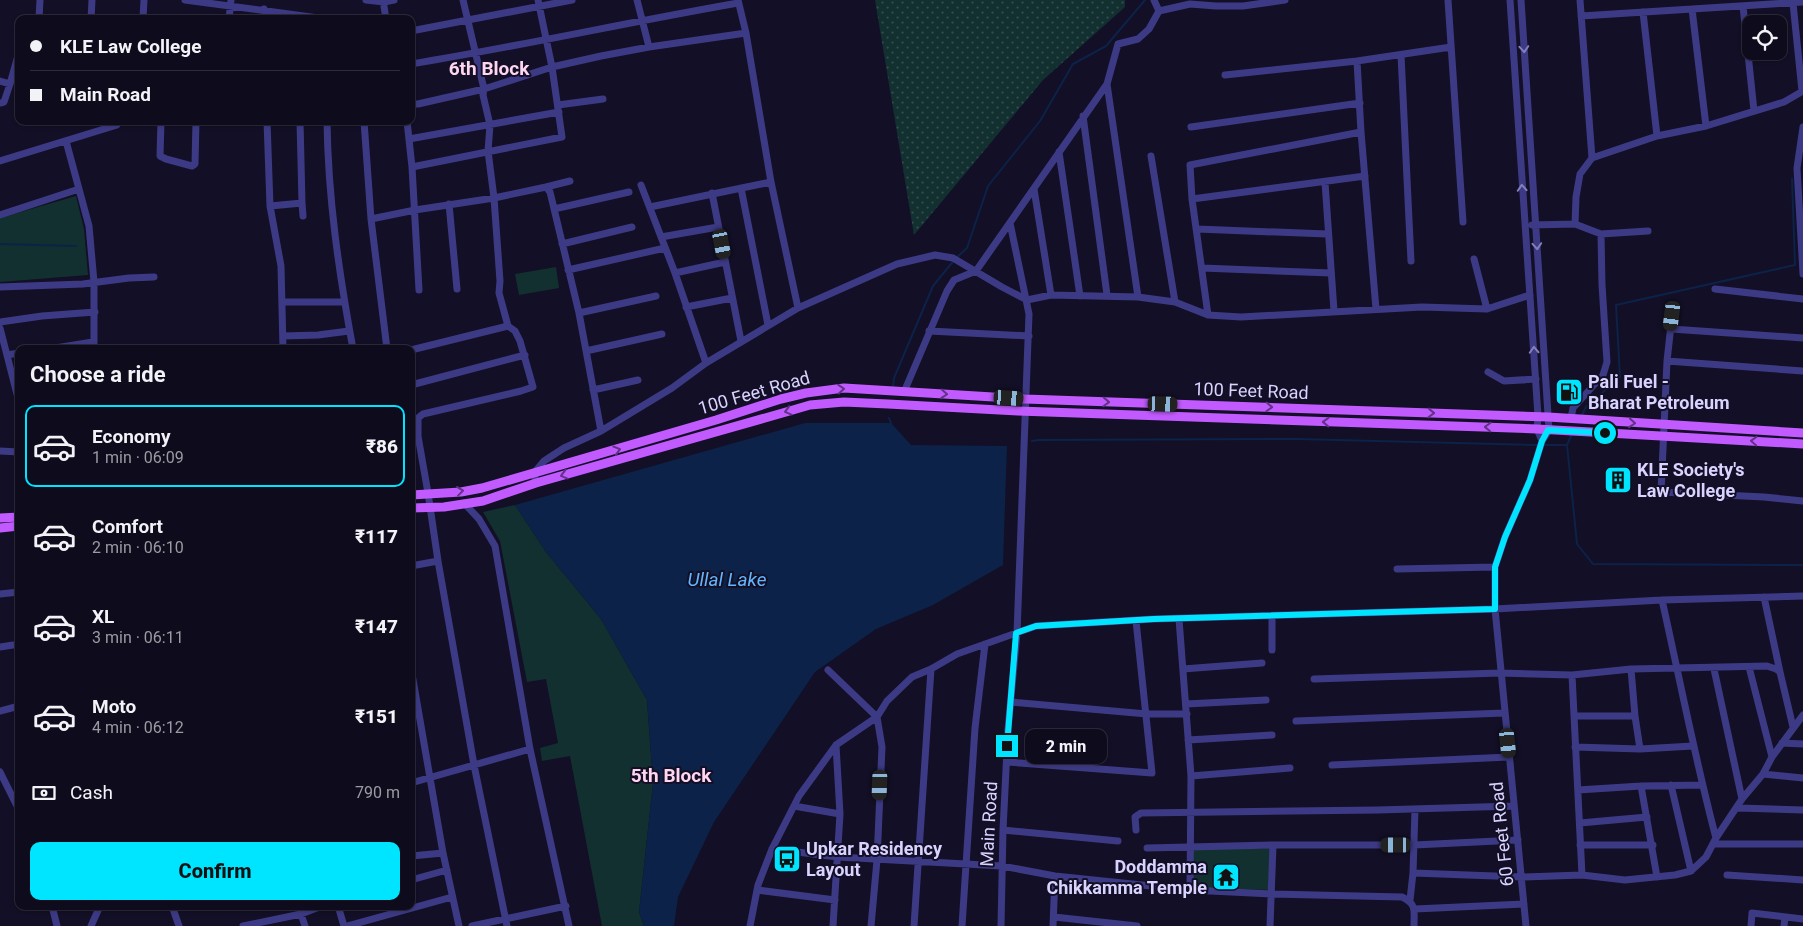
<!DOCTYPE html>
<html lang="en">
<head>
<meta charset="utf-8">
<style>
  body { margin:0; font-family:Roboto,sans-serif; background:#171425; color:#f1f3f6; height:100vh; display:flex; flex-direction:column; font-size:19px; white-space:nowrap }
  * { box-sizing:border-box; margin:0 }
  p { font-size:16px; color:#9b9ba3 }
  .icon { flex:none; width:28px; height:28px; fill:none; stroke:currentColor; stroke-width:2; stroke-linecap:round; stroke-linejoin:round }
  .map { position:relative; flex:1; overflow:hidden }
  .drawer { position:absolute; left:15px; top:345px; width:400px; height:565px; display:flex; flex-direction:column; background:#0e0b1c; border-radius:10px; box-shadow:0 1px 4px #0004,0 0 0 1px #2e2b3b }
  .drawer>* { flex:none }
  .guide { position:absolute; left:15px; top:15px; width:400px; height:110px; border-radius:10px; box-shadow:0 1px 4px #0004,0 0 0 1px #2e2b3b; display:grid; align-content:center; height:110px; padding:0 15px; background:#0e0b1c }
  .tools { position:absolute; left:1742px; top:15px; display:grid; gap:10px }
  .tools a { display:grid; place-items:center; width:45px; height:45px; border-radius:10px; background:#0e0b1c; box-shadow:0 1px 4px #0004,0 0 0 1px #2e2b3b; font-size:25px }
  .end { position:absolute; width:22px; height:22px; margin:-11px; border:6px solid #00e5ff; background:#111; box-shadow:0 0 0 2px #111 }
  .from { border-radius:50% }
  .bubble { position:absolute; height:35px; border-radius:10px; background:#0e0b1c; box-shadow:0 1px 4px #0004,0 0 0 1px #2e2b3b; font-size:16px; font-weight:800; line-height:35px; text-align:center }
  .car { position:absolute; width:15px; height:30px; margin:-15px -8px; border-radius:6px; box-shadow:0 0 4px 1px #0007; background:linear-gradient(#222 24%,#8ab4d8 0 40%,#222 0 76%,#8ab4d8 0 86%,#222 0) }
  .guide b { display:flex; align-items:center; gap:18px; height:48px; font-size:19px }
  .guide b+b { border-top:1px solid #2e2b3b }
  .guide i { width:12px; height:12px; background:#f1f3f6 }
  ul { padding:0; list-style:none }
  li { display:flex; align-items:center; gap:15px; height:82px; margin:0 10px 8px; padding:0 5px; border:2px solid transparent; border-radius:10px }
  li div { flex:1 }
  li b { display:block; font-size:19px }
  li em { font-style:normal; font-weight:800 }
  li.active { border-color:#00e5ff }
  li>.icon { width:45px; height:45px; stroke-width:1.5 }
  h2 { padding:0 15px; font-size:22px; line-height:60px }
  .pay { display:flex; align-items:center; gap:12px; height:55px; padding:0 15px; font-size:19px }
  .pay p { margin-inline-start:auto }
  .primary-button { display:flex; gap:10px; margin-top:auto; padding:10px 15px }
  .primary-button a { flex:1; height:58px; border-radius:10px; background:#00e5ff; color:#111; font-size:20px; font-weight:800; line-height:58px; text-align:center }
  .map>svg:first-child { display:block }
</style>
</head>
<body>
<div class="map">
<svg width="1803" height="926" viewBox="0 0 1803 926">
  <defs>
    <pattern id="grass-dots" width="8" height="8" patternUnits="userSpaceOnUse" patternTransform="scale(1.25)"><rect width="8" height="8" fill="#12302f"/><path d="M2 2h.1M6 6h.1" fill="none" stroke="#344d4e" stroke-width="1.8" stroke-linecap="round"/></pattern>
  </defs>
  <rect width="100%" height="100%" fill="#130f26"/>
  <path fill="url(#grass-dots)" d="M875,0H1125V7L1043,80L914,235Z"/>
  <path fill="#12302f" d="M76,196L84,229L88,275L0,282V218Z
    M556,267L559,288L519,295L515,274Z
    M515,505L546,552L601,619L647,700L653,783L639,912L644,926H602L570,756L542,761L540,748L558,743L546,679L527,682L500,541L483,512Z
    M1193,847L1272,849L1271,890L1239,889L1238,865H1213V889L1192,888Z"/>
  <path fill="#0c2248" d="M805,423H891L911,445L1007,446L1003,565L933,605L876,629L815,672L714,822L678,897L674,926H644L639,912L653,783L647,700L601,619L546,552L515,505Z"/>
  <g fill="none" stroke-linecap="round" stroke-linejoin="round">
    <path stroke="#0c2248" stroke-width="2" d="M0,244L76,246
      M893,387L894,378L933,286L955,259L967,248L988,186L1040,121L1073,64L1106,46L1145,0
      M1581,417L1586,407L1620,377L1616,305L1795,265L1792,179
      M889,418L891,423
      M1032,441L1039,440L1297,439L1539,445
      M1544,445H1567L1577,544L1593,564L1803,565
      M1567,445L1572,434"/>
    <path stroke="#3d3a85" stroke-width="7" d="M185,0L326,19
      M366,0L384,2L394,0
      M383,0L386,19
      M637,0L649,47
      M738,0L746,33L771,182L798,308
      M1154,0L1159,11
      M1448,0L1463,222
      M1510,0L1538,416L1537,429L1542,441
      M1521,0L1549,430L1542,441L1530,480L1505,537L1495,567V609L1526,926
      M1793,3L1802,91
      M1743,6L1754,111
      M1692,9L1706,126
      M1643,12L1657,136
      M1581,16L1803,2
      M39,19L40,0
      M91,19L92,0
      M143,19L144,0
      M229,19L231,0
      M263,19L264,9
      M411,31L572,0
      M1401,55L1411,261
      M1357,61L1361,132L1376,309
      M411,64C521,46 629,22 738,3
      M1225,75L1357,61L1451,47
      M0,81L10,84L19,52
      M1107,84L1138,297
      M0,103L4,102L10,84
      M411,104H418L484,89L552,67L601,56L649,47L746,33
      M558,105L603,99
      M1083,116L1107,295
      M161,121L160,156L166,159L192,166L195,164L196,121
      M267,121L270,206L281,266L283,349
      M300,121L302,203
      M327,121C328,198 339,273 353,349
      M364,121L371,219L387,349
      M407,121L412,167L419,290
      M1191,127L1360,103
      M1803,127L1797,168L1803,274
      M409,139L559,112
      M66,141L89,226L94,282V349
      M1059,152L1080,296
      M1151,156L1175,302
      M1592,158L1657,136L1706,126L1784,102L1803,91
      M0,161L117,125V121
      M412,167L562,137L552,67L538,0
      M1325,182L1334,311
      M641,185L675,273L706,363
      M546,187L570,181
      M741,188L768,325
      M1034,189L1051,295
      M712,193L741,341
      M1192,199L1365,176
      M449,204L457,289
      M270,206L302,203L303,216
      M650,207L771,182
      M554,209L629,192
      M0,215L79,189
      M371,219L415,210L494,198L546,187L550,192L579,313L601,431
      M1575,224L1601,234L1648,231
      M1532,225L1575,224L1576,197L1580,174L1592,158L1580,0
      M1197,229L1327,234
      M661,237L718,227
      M562,244L632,227
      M1474,259L1487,309
      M1202,268L1331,273
      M568,270L665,248
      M675,273L725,262
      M0,287L83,284L129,278L154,277
      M1715,289L1803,299
      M283,302H344
      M686,307L732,298
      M579,313L656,296
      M1208,315L1192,199L1190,165L1361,132
      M1672,316L1667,361L1661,492L1764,497L1803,501
      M0,322L42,316L95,312
      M0,328L19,402
      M1671,329L1803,338
      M929,331L1029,336
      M283,336L318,335L349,331
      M49,349L93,342
      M411,350L508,326
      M586,351L662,334
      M7,355L19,353
      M1667,361L1803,371
      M1488,372L1504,381L1536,379
      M411,385L525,355
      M593,390L638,380
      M904,392L947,291L954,280L976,271L1107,84L1118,44L1138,39L1149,29L1159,11L1190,4L1216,6H1243L1285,0
      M1571,418L1573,408L1603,375L1607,362L1602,285L1601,234
      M411,436H418V418L423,414L521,391L533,387L520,341L515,331L508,326L499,293L500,281L494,198L488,151L490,125L483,95L484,89L463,0
      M0,451L19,452
      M536,483L534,473L544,461L564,448L601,431L672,388L706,363L798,308L897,264L935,255L953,258L1002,287L1027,300L1051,295L1138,297L1175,302L1208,315L1241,317L1422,307L1487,309L1530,295
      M464,503L479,519L495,546L530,749L569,926
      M438,561L474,765L507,926
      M411,566L438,561L428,493L418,436
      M1397,569L1495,567
      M0,594L19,592
      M1764,597L1780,672
      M1662,600C1680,680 1695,759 1716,838
      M1272,616V650
      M1179,619L1191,776L1190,890
      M0,647L13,645
      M1749,667L1772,757
      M411,668L443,853L459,926
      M1183,669L1262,663
      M1631,669L1635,716L1640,749
      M1714,669L1742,799
      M828,670L877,717L882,747L877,860L871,926
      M1572,675L1582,875
      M1314,679L1500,673L1572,675L1631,669L1767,666L1776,669L1780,672L1793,727
      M1011,702L1147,714H1187
      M1186,704L1266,700
      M0,711L19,706
      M1574,716H1635
      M1296,721L1504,713
      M1188,740L1272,735
      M1782,743L1803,744
      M1575,747L1640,749L1693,746
      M1007,762L1152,773L1136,621
      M1332,765L1509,757
      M0,772L19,810
      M1763,774L1803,778
      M1191,776L1290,768
      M411,783L530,749
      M1671,785L1691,871
      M1641,786L1657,877
      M1578,790L1641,786L1702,785
      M794,806L840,814
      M1738,808L1803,810
      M1580,823L1647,817
      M1003,830L1118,841
      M1136,830L1135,817L1141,813L1378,810L1514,806
      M1713,844H1803
      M1580,845H1653
      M1147,848L1273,845H1414L1518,840
      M772,849L838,857L1002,866L1055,876L1190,890L1272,894L1402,897C1417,904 1414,911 1414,926
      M411,856L443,853
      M1413,873L1522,877L1582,875L1625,880L1675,875L1691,871L1706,857L1716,838L1742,799L1763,774L1772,757L1803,715
      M1727,875L1803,880
      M411,880L447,870
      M757,890L835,900
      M1410,900L1413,873L1415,809
      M52,906L57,926
      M172,906L179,926
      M338,906L344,926
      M1415,909L1524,904
      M301,914L305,926
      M1054,917L1137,926
      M91,926L100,906
      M243,926L301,914L322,906
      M347,926L452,897
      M472,926L566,906
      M750,926L758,885L772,849L799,796L836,745L877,717L887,701L912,677L931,669L957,654L1036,626L1154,619L1495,609L1662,600L1803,596
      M833,926L840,814L836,745
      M914,926L931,669
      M962,926L975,728L985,644
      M1001,926L1003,830L1008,729L1017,633L1029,314L1010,223
      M1053,926L1055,876
      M1270,926L1273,845
      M1751,926L1752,913L1803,919
      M1784,926L1785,917"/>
    <path stroke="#c25bff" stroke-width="9" d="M411,495L461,492L482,488L716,420L781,399L806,393L844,388L1025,399L1548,417L1803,433
      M411,508L444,507L483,501L536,483L786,412L810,405L844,402L888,404L1018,411L1537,429L1803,444
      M0,518L19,517
      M0,528L19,526"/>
  </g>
  <defs><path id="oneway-chevron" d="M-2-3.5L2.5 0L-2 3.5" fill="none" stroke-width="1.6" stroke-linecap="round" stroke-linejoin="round" transform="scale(1.25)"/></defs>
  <g stroke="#837fbc">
    <use href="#oneway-chevron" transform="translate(1524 49) rotate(86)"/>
    <use href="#oneway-chevron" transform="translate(1522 188) rotate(-94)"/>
    <use href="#oneway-chevron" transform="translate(1537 246) rotate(86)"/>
    <use href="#oneway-chevron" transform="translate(1534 350) rotate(-93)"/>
  </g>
  <g stroke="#623188">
    <use href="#oneway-chevron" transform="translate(841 389) rotate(-4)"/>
    <use href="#oneway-chevron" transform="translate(944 394) rotate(4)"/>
    <use href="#oneway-chevron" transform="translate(1106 402) rotate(2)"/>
    <use href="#oneway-chevron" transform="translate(1269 407) rotate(2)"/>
    <use href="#oneway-chevron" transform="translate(788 411) rotate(165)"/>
    <use href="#oneway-chevron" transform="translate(1431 413) rotate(2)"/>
    <use href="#oneway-chevron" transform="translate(1326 422) rotate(-178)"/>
    <use href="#oneway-chevron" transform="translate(1632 423) rotate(5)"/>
    <use href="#oneway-chevron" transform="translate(1488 427) rotate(-178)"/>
    <use href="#oneway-chevron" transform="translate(1754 441) rotate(-177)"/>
    <use href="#oneway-chevron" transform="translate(617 450) rotate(-17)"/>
    <use href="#oneway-chevron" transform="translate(564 475) rotate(165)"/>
    <use href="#oneway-chevron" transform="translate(460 491) rotate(-7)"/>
  </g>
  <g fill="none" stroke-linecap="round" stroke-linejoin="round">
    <path stroke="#00e5ff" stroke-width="6" d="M1007,746L1016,633L1036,626L1154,619L1495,609V567L1505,537L1530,480L1542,441L1548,430L1605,433"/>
  </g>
  <defs>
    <g id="fuel-square" transform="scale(1.4375)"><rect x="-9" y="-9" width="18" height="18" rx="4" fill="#00e5ff" stroke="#130f26"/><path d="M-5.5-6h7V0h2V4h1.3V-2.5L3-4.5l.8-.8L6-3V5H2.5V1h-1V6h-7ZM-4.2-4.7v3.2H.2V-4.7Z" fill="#111"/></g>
    <g id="building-square" transform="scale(1.4375)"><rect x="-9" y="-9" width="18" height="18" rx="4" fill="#00e5ff" stroke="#130f26"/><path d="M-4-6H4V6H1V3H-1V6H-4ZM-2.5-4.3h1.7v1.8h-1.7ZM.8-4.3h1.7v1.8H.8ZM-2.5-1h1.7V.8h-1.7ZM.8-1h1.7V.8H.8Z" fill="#111"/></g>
    <g id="bus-square" transform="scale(1.4375)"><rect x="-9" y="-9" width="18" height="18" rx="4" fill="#00e5ff" stroke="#130f26"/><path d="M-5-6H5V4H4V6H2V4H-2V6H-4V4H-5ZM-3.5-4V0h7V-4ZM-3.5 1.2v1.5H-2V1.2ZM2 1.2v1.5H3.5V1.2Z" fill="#111"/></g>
    <g id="temple-square" transform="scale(1.4375)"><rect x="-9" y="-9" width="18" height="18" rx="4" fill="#00e5ff" stroke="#130f26"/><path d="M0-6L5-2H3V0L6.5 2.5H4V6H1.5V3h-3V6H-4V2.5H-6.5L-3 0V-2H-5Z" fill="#111"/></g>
  </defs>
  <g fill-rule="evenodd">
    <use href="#fuel-square" x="1569" y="392"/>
    <use href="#building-square" x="1618" y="480"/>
    <use href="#bus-square" x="787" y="859"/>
    <use href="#temple-square" x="1226" y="877"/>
  </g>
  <g text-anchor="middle" stroke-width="4" stroke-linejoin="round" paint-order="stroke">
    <g font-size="18" font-weight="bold" fill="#d9d4ff" stroke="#130f26" text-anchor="start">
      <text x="1588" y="388">Pali Fuel -<tspan x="1588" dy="21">Bharat Petroleum</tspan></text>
      <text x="1637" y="476">KLE Society's<tspan x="1637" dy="21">Law College</tspan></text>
      <text x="806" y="855">Upkar Residency<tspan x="806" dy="21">Layout</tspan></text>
      <text x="1207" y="873" text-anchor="end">Doddamma<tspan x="1207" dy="21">Chikkamma Temple</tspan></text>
    </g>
    <g font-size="18" fill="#d9d4ff" stroke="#130f26">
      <text transform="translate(1251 391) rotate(2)" y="6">100 Feet Road</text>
      <text transform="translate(754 393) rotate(-16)" y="6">100 Feet Road</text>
      <text transform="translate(989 824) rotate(-87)" y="6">Main Road</text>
      <text transform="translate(1502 834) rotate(-96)" y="6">60 Feet Road</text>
    </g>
    <g font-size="19" font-weight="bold" fill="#ffd6f0" stroke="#130f26">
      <text x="489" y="75">6th Block</text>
      <text x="671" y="782">5th Block</text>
    </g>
    <g font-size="19" font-style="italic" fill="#62b6ff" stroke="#130f26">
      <text x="727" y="586">Ullal Lake</text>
    </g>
  </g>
</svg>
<div class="tools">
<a><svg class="icon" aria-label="locate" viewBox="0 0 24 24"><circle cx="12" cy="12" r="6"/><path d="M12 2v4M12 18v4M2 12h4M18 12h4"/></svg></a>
</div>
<i class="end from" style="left:1605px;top:433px"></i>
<i class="end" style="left:1007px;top:746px"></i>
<div class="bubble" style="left:1025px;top:729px;width:82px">2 min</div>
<i class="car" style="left:722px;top:244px;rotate:169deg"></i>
<i class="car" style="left:1672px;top:316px;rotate:187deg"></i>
<i class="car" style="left:1009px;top:398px;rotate:94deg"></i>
<i class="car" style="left:1163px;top:404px;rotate:92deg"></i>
<i class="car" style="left:1508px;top:743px;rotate:174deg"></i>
<i class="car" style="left:880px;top:785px;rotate:182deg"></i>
<i class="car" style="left:1396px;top:845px;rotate:270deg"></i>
<div class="guide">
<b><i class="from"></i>KLE Law College</b>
<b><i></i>Main Road</b>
</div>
<section class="drawer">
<h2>Choose a ride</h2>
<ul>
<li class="active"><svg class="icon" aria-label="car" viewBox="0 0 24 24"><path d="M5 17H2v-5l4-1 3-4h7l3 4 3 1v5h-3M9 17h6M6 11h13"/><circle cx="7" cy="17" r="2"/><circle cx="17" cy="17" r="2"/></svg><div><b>Economy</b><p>1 min · 06:09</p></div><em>₹86</em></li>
<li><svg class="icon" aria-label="car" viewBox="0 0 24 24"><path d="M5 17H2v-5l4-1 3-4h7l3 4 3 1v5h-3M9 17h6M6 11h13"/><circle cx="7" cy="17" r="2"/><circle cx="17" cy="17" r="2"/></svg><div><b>Comfort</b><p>2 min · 06:10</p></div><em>₹117</em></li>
<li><svg class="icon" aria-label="car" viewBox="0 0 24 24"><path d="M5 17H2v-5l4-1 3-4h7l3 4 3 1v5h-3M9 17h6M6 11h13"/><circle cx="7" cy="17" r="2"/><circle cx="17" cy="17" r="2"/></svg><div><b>XL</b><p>3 min · 06:11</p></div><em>₹147</em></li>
<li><svg class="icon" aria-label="car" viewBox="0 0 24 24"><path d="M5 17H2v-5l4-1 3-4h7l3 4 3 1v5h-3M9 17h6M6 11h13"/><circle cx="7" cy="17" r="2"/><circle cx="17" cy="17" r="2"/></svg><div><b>Moto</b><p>4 min · 06:12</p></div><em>₹151</em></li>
</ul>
<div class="pay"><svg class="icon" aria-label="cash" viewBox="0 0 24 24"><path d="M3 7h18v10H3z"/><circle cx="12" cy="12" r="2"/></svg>Cash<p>790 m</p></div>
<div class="primary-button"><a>Confirm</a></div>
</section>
</div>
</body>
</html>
